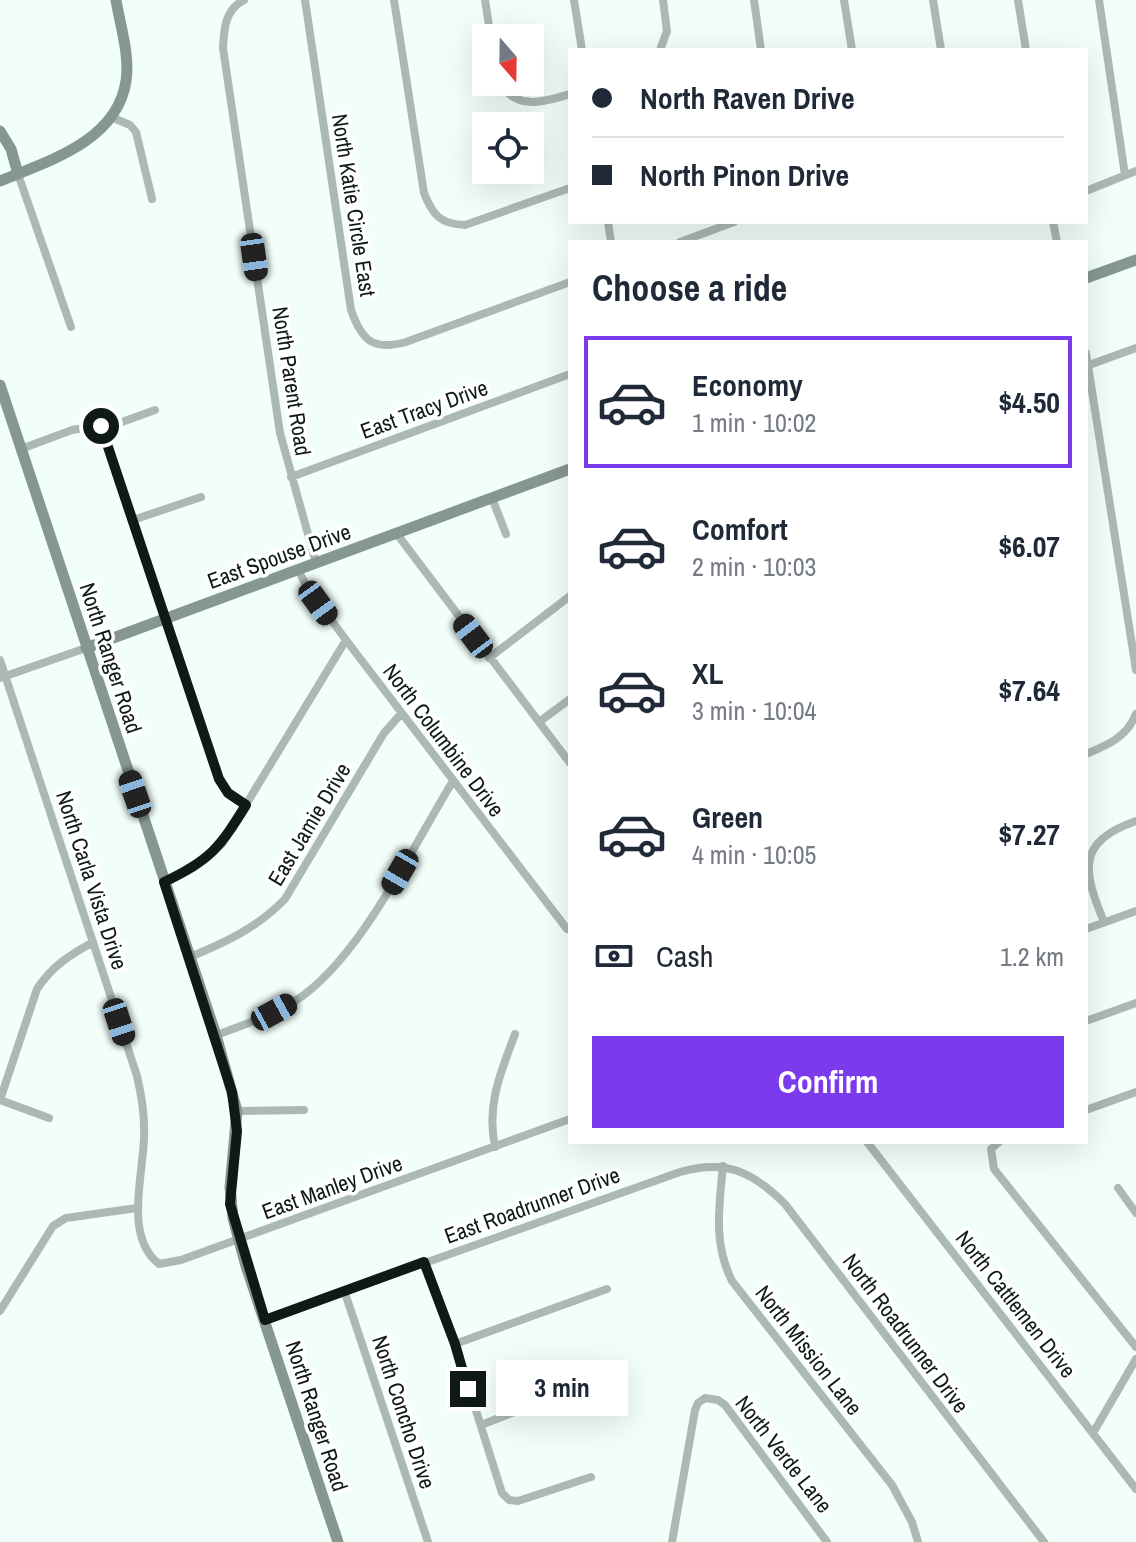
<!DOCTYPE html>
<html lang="en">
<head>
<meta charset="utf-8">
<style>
  body { margin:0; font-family:"Archivo Narrow",sans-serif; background:#f2f2f3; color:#1f2937; height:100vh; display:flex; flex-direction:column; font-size:30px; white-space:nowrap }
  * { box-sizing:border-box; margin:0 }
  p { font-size:26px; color:#747a83 }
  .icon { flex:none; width:44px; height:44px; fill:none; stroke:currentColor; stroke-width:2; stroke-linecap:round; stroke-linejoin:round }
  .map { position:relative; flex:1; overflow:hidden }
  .sheet { position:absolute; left:568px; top:240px; width:520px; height:904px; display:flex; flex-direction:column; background:#fff; border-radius:0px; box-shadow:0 8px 32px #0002 }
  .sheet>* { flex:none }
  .top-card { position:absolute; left:568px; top:48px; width:520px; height:176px; border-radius:0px; box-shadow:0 8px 32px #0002; display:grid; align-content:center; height:176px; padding:0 24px; background:#fff }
  .needle { width:52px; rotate:160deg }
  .fabs { position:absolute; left:472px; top:24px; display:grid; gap:16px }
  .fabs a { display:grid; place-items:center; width:72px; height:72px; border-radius:0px; background:#fff; box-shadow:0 8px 32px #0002; font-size:40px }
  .end { position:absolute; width:36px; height:36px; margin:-18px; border:10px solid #0f1a16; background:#fff; box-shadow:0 0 0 4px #fff }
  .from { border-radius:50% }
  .bubble { position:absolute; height:56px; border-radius:0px; background:#fff; box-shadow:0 8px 32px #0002; font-size:26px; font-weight:800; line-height:56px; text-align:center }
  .car { position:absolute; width:24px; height:48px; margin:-24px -12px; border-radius:10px; box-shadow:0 0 6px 2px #0007; background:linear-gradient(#222 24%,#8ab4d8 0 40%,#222 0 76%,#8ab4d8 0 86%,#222 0) }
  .top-card b { display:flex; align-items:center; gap:28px; height:76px; font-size:30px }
  .top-card b+b { border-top:2px solid #e0e1e3 }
  .top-card i { width:20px; height:20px; background:#1f2937 }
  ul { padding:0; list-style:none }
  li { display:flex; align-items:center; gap:24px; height:132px; margin:0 16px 12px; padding:0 8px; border:4px solid transparent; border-radius:0px }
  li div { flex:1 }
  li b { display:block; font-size:30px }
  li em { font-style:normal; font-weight:800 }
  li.active { border-color:#7c3aed }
  li>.icon { width:72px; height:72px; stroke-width:1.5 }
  h2 { padding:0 24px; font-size:36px; line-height:96px }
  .pay { display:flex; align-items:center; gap:20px; height:88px; padding:0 24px; font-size:30px }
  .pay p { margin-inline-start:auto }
  .primary-button { display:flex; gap:16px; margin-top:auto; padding:16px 24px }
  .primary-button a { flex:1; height:92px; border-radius:0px; background:#7c3aed; color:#fff; font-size:32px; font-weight:800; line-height:92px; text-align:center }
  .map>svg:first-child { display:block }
</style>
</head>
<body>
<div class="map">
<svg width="1136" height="1542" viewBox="0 0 1136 1542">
  <rect width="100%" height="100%" fill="#f2fef9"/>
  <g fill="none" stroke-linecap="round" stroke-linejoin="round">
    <path stroke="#acb8b2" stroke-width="8" d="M244,0C225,10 224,28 223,48L280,433L316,563
      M305,0L351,310C362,341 373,351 406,342L570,282
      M394,0L424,193C433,216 441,224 465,225L570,188
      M485,0L491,38
      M574,0L582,50
      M754,0L761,50
      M844,0L852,50
      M933,0L941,50
      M1018,0L1026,50
      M1099,0L1125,175
      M660,50L667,31L663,0
      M500,82C515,111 544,102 570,94
      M111,117L130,125L136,132L152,199
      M18,174L71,327
      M1086,191L1136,171
      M608,222L611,242
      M1053,222L1057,242
      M680,242L734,222
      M1086,353L1136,670
      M1089,365L1136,348
      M101,426L219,779L228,793L246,805
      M21,449L72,430L122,422L155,410
      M291,477L570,374
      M492,498L506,534
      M133,520L201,497
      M397,534L570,763
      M298,570L307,587L346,640L567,929
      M489,658L570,596
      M0,660L137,1076C142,1097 145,1117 144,1138C143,1176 124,1237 159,1264L181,1260L570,1119
      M0,678L86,648
      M539,722L570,699
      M1086,754C1108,745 1127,737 1136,714
      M164,882L193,868L222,844L346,640
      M1104,922C1083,871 1076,842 1136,821
      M1086,929L1136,911
      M190,957C226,942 257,928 285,899L384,733L401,714
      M1086,1021L1136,1003
      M216,1035C243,1025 271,1016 295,1001C359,961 413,846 453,781
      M0,1100L37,989C52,966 70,955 93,942
      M0,1100L49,1118
      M1086,1110L1136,1092
      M237,1111L304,1110
      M867,1142L1136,1489
      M999,1142L991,1149L994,1169L1136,1347
      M495,1147C486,1105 501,1072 515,1034
      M723,1166C719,1207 713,1243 732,1281L892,1485L912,1522L918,1542
      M1118,1188L1136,1213
      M424,1262L455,1344L502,1493L509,1500L518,1501L591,1477
      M345,1293L428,1542
      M0,1311L53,1226L66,1218L137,1208
      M265,1320L680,1172C725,1159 752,1171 785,1204L1044,1542
      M455,1344L607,1289
      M481,1425L579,1387
      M1093,1433L1136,1359
      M672,1542L695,1410L698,1403L705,1398L718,1400L725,1405L827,1542"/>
    <path stroke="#85978f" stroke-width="11" d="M0,131L11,149L18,174
      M0,181C49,161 117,141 126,81C130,55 120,25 116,0
      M1086,278L1136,260
      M0,385L216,1035L237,1111L230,1187L233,1218L246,1266L338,1542
      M86,648L570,469"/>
  </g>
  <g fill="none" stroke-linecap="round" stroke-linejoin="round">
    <path stroke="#0f1a16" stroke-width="10" d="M101,426L219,779L228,793L246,805C220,847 211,860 164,882L232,1092L237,1131L230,1204L265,1320L424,1262L455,1344L468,1389"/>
  </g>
  <g text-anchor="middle" stroke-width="7" stroke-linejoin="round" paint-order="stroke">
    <g font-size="22" fill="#0f1a16" stroke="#fff">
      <text transform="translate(354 205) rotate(81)" y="8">North Katie Circle East</text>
      <text transform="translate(292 381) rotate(81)" y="8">North Parent Road</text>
      <text transform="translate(424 409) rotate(-20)" y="8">East Tracy Drive</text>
      <text transform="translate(279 556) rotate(-20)" y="8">East Spouse Drive</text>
      <text transform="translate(111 658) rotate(72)" y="8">North Ranger Road</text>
      <text transform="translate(444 740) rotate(53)" y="8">North Columbine Drive</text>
      <text transform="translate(309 824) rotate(-59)" y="8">East Jamie Drive</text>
      <text transform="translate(92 880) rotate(72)" y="8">North Carla Vista Drive</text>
      <text transform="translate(332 1187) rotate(-20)" y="8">East Manley Drive</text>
      <text transform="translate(532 1205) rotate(-20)" y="8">East Roadrunner Drive</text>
      <text transform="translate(1016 1304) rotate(52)" y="8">North Cattlemen Drive</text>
      <text transform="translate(906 1333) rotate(53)" y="8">North Roadrunner Drive</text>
      <text transform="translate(809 1350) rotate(52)" y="8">North Mission Lane</text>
      <text transform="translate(404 1412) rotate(72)" y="8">North Concho Drive</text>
      <text transform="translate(317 1416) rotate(72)" y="8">North Ranger Road</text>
      <text transform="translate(784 1454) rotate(52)" y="8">North Verde Lane</text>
    </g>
  </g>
</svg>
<div class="fabs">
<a><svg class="needle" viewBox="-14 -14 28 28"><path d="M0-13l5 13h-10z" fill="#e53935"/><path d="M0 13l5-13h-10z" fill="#747a83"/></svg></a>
<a><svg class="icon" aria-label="locate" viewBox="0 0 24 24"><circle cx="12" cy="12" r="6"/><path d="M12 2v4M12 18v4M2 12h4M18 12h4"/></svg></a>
</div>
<i class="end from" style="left:101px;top:426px"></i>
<i class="end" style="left:468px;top:1389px"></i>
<div class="bubble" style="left:496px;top:1360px;width:132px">3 min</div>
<i class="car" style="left:254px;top:257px;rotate:172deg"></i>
<i class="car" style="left:318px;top:603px;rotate:144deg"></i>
<i class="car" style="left:473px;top:636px;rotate:323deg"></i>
<i class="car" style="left:135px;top:794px;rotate:341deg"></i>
<i class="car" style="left:400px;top:872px;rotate:210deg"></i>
<i class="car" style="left:274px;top:1012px;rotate:61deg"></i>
<i class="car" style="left:119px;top:1022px;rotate:162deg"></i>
<div class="top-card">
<b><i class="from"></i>North Raven Drive</b>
<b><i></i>North Pinon Drive</b>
</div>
<section class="sheet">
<h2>Choose a ride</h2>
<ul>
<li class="active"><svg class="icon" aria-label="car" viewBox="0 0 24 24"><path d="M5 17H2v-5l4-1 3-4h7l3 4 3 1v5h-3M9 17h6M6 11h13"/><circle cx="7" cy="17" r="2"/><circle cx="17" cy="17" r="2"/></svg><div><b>Economy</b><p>1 min · 10:02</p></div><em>$4.50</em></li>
<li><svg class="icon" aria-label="car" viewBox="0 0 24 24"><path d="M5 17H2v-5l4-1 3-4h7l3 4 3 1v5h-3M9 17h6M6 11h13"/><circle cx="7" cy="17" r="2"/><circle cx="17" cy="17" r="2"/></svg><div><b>Comfort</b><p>2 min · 10:03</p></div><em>$6.07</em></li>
<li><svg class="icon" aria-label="car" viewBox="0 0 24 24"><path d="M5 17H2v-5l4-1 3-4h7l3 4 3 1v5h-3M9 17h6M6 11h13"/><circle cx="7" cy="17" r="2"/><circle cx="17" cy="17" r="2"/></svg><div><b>XL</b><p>3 min · 10:04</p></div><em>$7.64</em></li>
<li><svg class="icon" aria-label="car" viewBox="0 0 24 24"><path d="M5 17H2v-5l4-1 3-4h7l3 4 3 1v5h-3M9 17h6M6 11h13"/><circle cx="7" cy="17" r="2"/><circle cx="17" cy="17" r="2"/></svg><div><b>Green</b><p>4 min · 10:05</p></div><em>$7.27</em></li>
</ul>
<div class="pay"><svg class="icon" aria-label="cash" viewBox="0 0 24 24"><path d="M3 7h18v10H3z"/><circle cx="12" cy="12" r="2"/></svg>Cash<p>1.2 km</p></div>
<div class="primary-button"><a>Confirm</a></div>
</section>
</div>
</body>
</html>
